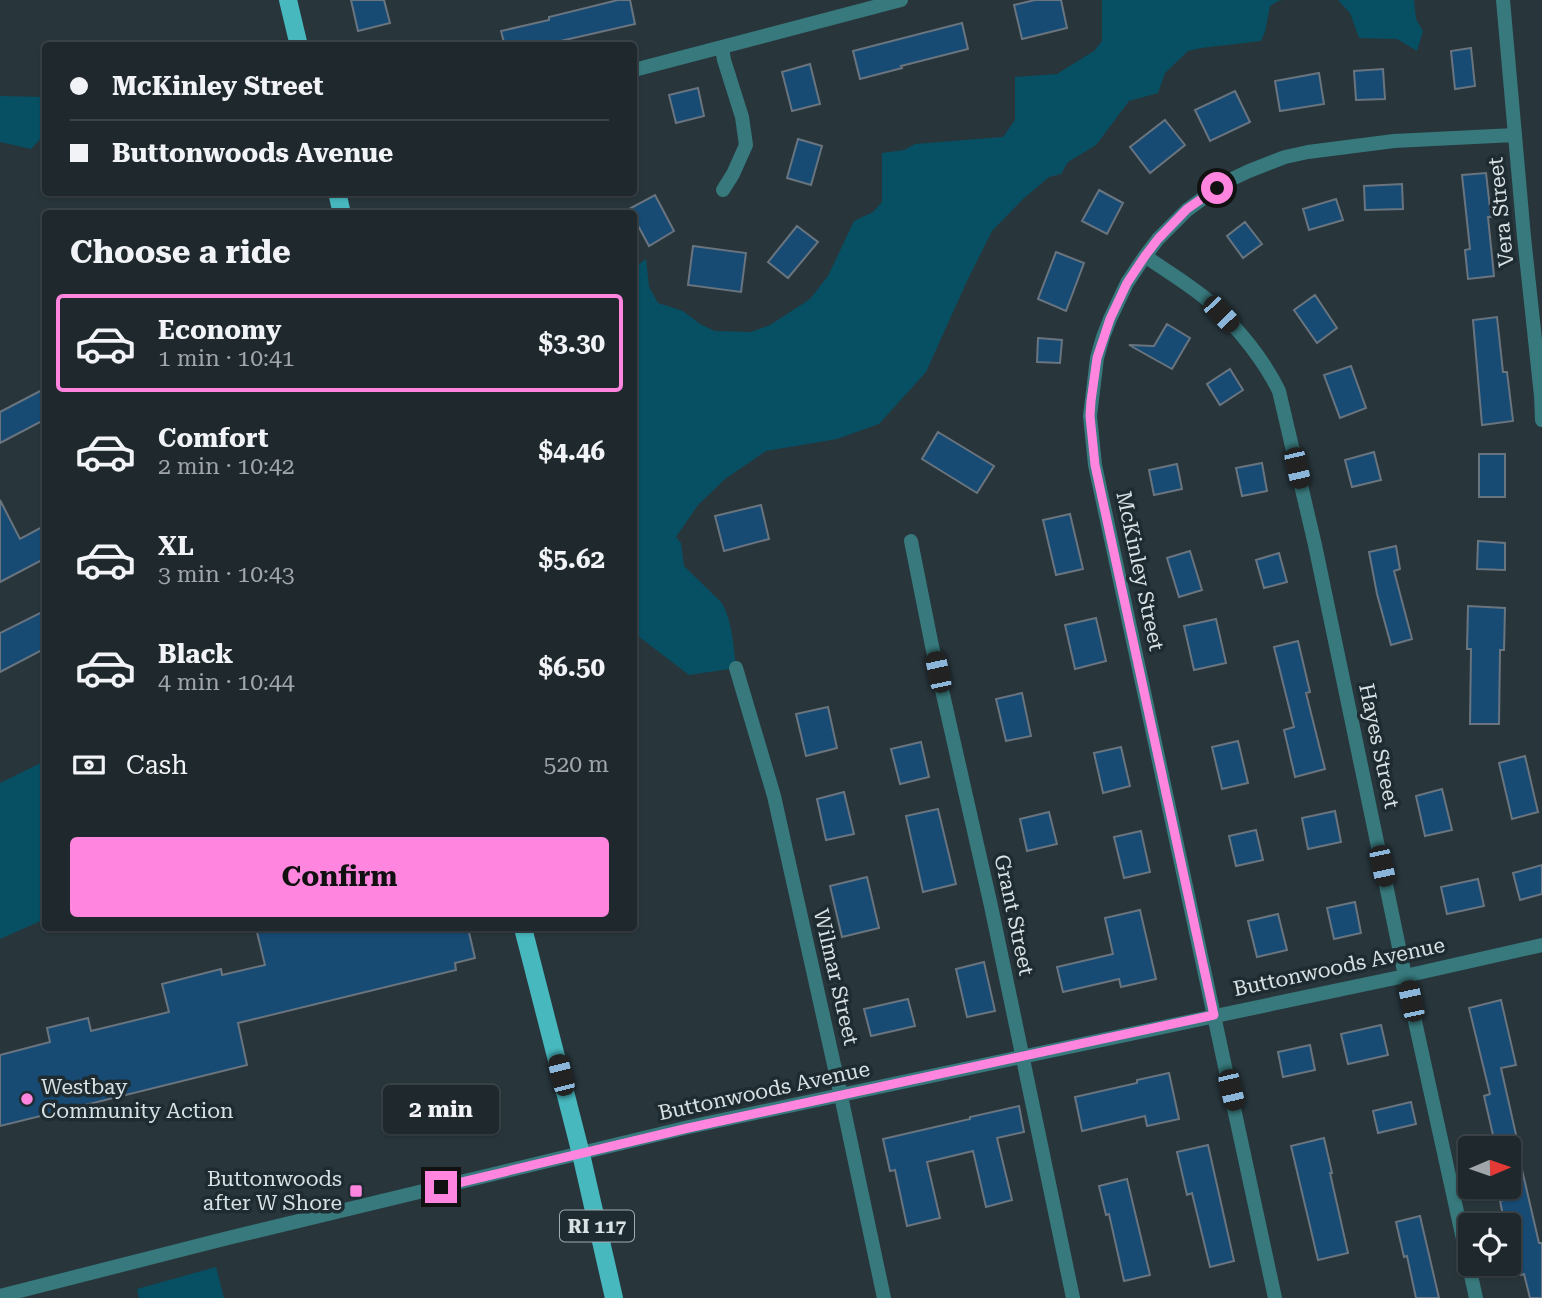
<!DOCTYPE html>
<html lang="en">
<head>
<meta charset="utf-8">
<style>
  body { margin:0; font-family:"Roboto Serif",serif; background:#2b3439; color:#f1f3f6; height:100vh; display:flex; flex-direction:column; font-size:26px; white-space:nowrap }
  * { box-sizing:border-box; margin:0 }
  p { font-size:23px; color:#a1a6aa }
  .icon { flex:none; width:38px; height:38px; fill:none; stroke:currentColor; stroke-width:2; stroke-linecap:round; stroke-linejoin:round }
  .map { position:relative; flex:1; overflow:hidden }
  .drawer { position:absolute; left:42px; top:210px; width:595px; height:721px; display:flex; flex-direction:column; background:#1e282d; border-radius:7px; box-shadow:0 2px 5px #0004,0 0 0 2px #3c4449 }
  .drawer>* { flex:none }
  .hud { position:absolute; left:42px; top:42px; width:595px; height:154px; border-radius:7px; box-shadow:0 2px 5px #0004,0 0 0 2px #3c4449; display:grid; align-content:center; height:154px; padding:0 28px; background:#1e282d }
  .needle { width:46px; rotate:88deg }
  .controls { position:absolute; left:1458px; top:1136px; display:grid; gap:14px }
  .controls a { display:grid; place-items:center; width:63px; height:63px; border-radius:7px; background:#1e282d; box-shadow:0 2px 5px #0004,0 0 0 2px #3c4449; font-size:35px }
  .end { position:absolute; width:32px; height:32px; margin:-16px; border:9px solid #ff85df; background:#111; box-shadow:0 0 0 4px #111 }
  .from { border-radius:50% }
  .bubble { position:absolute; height:49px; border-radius:7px; background:#1e282d; box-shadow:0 2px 5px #0004,0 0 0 2px #3c4449; font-size:23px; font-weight:700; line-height:49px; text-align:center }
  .car { position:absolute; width:21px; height:42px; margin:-21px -10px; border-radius:9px; box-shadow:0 0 5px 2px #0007; background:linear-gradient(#222 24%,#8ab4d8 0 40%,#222 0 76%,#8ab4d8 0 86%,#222 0) }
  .hud b { display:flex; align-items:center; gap:24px; height:66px; font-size:26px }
  .hud b+b { border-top:2px solid #3c4449 }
  .hud i { width:18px; height:18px; background:#f1f3f6 }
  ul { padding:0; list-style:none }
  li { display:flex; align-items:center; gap:21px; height:98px; margin:0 14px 10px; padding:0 14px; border:4px solid transparent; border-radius:7px }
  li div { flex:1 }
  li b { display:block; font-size:26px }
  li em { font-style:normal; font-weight:700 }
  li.on { border-color:#ff85df }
  li>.icon { width:63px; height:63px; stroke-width:1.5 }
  h2 { padding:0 28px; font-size:32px; line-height:84px }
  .pay { display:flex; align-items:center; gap:18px; height:77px; padding:0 28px; font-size:26px }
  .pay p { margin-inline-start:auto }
  .cta { display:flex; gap:14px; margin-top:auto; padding:14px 28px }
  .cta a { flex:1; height:80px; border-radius:7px; background:#ff85df; color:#111; font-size:28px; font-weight:700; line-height:80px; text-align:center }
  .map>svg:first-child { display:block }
</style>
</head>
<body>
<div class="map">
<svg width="1542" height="1298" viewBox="0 0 1542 1298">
  <rect width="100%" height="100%" fill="#28363c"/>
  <path fill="#074f63" d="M1102,0H1283L1278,1L1270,6L1265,32L1261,41L1201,48L1188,51L1165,73L1158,93L1129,101L1096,145L1068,162L1061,174L1049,177L1023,199L992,231L967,281L926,372L879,424L837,439L766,451L725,479L698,505L676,537L681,543L684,566L721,602C732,618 734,649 736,668L689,675L634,633V268L646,259L649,287L658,303L683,311L700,324L715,331L751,332L770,325L810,299L828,276L854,221L873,212L882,202V153L904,150L915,144L1003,137L1015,120V77L1057,74L1094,51L1102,41Z
    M1338,0H1414L1416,19L1423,31L1417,51L1397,39L1359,38L1350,13Z
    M0,96L45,97V131L44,135L31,149L0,142Z
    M45,761V919L0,939V783Z
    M216,1267L224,1298H139L137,1289Z"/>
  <path fill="#174b74" stroke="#69747f" stroke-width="2" d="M351,0H384L390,23L358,31Z
    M618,0H630L635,24L543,45L505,46L501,31L549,20V17Z
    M1035,0H1061L1067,28L1022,39L1014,5Z
    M962,23L968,49L901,66L902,68L860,79L853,51Z
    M1471,48L1475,86L1455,89L1451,51Z
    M810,64L820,104L792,111L782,72Z
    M1383,69L1385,99L1356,100L1354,71Z
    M1319,73L1324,104L1280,111L1275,81Z
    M698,88L704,116L676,123L669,95Z
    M1235,91L1250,122L1210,141L1195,110Z
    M1165,120L1185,145L1150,173L1130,147Z
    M798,139L822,146L811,185L787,178Z
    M1486,173L1491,217H1488L1494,276L1468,279L1465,250L1470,249L1462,175Z
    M1402,184L1403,209L1365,210L1364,186Z
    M1099,190L1123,203L1107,234L1082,221Z
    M655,195L674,231L649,246L634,218V214H631L629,209Z
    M1336,199L1343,220L1309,230L1303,209Z
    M1245,222L1262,244L1243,258L1227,236Z
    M797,226L818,242L788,278L768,262Z
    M693,246L746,253L741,292L688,285Z
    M1056,252L1084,263L1066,311L1038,299Z
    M1315,295L1337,328L1317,343L1294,310Z
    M1497,317L1503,372H1507L1513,421L1482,425L1473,320Z
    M1167,324L1190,338L1172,369L1129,345L1154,346Z
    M1038,338L1062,340L1060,363L1037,362Z
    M1351,366L1366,408L1340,418L1324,375Z
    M1230,369L1243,390L1220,405L1207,384Z
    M46,388V419L0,443V412Z
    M938,432L994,466L977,493L922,459Z
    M1374,452L1381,480L1352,487L1345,460Z
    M1479,454H1505V497H1479Z
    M1262,463L1267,491L1242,496L1236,468Z
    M1177,464L1182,489L1154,495L1149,470Z
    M0,500L20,539L46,525V558L0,582Z
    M761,505L769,539L724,551L715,516Z
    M1070,514L1083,569L1056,575L1043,520Z
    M1478,541L1505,543V570L1477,569Z
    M1396,546L1400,569L1394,571L1412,639L1391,645L1377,594L1369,552Z
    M1190,551L1202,590L1179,597L1167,558Z
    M1279,553L1287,582L1264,588L1256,560Z
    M1468,606L1505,608L1504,650H1500L1499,724H1470L1471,649H1467Z
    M46,610V648L0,672V633Z
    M1096,618L1106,661L1075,669L1065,625Z
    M1216,619L1226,663L1194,670L1184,626Z
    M1298,641L1310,692L1306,693L1325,769L1295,777L1284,730L1294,727L1274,647Z
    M1022,693L1031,736L1006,741L996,699Z
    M828,707L837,748L806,756L796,714Z
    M1238,741L1248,783L1222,789L1212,747Z
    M921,742L929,777L900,784L891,749Z
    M1121,747L1130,786L1103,793L1094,753Z
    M1525,756L1538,812L1512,819L1499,763Z
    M1442,789L1452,830L1425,836L1416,796Z
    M844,792L854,834L826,840L817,799Z
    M938,809L956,884L923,892L906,816Z
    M1335,811L1341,842L1308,849L1302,818Z
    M1049,812L1057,844L1027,851L1020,819Z
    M1256,830L1263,860L1236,866L1229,836Z
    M1141,831L1150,872L1124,878L1114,837Z
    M1542,865V894L1520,900L1513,873Z
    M867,877L879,928L842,937L830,886Z
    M1478,879L1484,906L1447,914L1441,887Z
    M1355,902L1361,933L1334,939L1327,908Z
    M1140,910L1156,979L1121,987L1119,979L1063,992L1057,967L1113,954L1105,918Z
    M1278,914L1287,950L1257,957L1248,921Z
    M256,928H468L475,958L455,963L456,970L238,1023L247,1065L0,1126V1055L50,1042L47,1028L88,1018L91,1031L169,1012L162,984L221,969L222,975L265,965Z
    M984,962L995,1011L967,1017L956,969Z
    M908,999L915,1026L871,1036L864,1009Z
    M1501,1000L1516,1065L1501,1068L1519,1148H1517L1539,1243H1542V1298H1530L1524,1274L1521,1275L1508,1225H1505L1500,1201L1508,1199V1148H1496L1484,1096L1490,1094L1469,1008Z
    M1381,1025L1388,1055L1348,1064L1341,1034Z
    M1310,1045L1315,1070L1283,1077L1278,1052Z
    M1169,1073L1179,1119L1147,1126L1145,1116L1082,1131L1075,1097L1137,1083V1080Z
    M1411,1102L1416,1124L1378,1133L1373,1111Z
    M1019,1106L1024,1132L997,1138L1012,1200L986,1207L973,1151L927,1162L940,1218L907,1226L895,1170L890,1171L883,1139L970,1119V1117Z
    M1324,1138L1332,1173H1330L1348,1253L1318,1260L1291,1146Z
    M1208,1145L1234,1261L1210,1267L1192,1193L1187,1195L1177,1152Z
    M1127,1179L1150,1275L1124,1281L1109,1214L1106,1215L1099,1186Z
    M1420,1216L1439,1298H1416L1407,1256L1404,1257L1396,1222Z"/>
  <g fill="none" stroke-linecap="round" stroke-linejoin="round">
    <path stroke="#37797c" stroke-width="14" d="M1503,0L1524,237L1541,396L1542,420
      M722,48L724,60L742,117L746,145L733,174L723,190
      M634,70L901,0
      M1145,256C1166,271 1194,287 1212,304C1238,328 1264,360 1279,391L1315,545L1405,976L1476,1298
      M911,541L932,646L991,906L1073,1298
      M736,668L774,796L841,1096L884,1298
      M1275,1298L1095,465L1090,416L1097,358L1103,337L1110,319L1127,283L1145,256L1158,239L1187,210L1217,188L1232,179L1249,171L1285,157L1308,152L1394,141L1515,135"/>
    <path stroke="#37797c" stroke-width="14" d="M0,1296L228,1238L689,1127L1405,976L1542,945"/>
    <path stroke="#47b8be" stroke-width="18" d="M288,0L299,46
      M337,192L342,214
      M523,928L581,1154L614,1298"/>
  </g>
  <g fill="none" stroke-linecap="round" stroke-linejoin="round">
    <path stroke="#ff85df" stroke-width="9" d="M441,1187L688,1128L1214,1015L1095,465L1090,416L1091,401L1097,358L1110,319L1127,283L1145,256L1158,239L1187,209L1217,188"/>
  </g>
  <g fill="#ff85df" stroke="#1e2c32" stroke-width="2.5">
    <circle cx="27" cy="1099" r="7"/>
    <rect x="349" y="1184" width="14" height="14" rx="3.5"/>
  </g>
  <g text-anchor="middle" stroke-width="7" stroke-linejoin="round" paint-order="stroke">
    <rect fill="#1e2c32" stroke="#a0abaf" stroke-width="2" x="560" y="1210.5" width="74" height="31" rx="5"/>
    <g font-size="19" font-weight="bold" fill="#d8e1e4">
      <text x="597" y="1233">RI 117</text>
    </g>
    <g font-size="21" fill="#d8e1e4" stroke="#1e2c32">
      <text transform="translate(1501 212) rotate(-96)" y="7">Vera Street</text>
      <text transform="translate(1140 571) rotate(78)" y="7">McKinley Street</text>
      <text transform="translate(1379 746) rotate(78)" y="7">Hayes Street</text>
      <text transform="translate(1014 915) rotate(78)" y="7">Grant Street</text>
      <text transform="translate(1339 967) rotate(-12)" y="7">Buttonwoods Avenue</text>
      <text transform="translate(836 977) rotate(77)" y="7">Wilmar Street</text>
      <text transform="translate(764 1091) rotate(-12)" y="7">Buttonwoods Avenue</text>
    </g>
    <g font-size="21" fill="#d8e1e4" stroke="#1e2c32" text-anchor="start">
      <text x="41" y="1094">Westbay<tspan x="41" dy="24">Community Action</tspan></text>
      <text x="342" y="1186" text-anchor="end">Buttonwoods<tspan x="342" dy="24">after W Shore</tspan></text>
    </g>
  </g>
</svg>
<div class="controls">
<a><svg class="needle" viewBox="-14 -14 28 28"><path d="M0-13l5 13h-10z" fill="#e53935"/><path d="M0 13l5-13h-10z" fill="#a1a6aa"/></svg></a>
<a><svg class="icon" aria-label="locate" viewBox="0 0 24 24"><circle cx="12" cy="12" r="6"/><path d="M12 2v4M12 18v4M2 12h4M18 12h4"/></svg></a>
</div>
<i class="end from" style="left:1217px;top:188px"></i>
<i class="end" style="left:441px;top:1187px"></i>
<div class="bubble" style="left:383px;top:1085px;width:116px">2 min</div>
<i class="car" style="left:1221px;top:314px;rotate:136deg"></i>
<i class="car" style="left:1297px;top:468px;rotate:167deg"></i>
<i class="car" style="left:938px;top:672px;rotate:348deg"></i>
<i class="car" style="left:1382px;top:866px;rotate:168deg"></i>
<i class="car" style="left:1411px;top:1001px;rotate:348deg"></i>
<i class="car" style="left:561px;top:1075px;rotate:346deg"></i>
<i class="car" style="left:1231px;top:1090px;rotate:167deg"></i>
<div class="hud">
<b><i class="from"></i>McKinley Street</b>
<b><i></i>Buttonwoods Avenue</b>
</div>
<section class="drawer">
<h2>Choose a ride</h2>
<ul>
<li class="on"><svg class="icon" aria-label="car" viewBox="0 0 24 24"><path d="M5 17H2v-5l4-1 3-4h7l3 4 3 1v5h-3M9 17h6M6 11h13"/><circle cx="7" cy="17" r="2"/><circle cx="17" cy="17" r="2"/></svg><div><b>Economy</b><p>1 min · 10:41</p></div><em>$3.30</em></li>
<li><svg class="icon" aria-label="car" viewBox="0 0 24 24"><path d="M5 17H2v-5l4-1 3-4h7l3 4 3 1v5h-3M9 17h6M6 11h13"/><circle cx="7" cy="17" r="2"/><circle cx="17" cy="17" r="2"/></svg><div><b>Comfort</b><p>2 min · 10:42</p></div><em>$4.46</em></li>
<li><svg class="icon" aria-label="car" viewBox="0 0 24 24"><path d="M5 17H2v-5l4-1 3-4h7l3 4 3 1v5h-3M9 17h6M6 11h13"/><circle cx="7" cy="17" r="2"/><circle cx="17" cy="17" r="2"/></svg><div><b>XL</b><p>3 min · 10:43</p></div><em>$5.62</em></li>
<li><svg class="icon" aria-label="car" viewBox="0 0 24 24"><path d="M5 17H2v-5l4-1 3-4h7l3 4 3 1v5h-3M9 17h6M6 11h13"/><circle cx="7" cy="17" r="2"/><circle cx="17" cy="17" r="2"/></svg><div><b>Black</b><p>4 min · 10:44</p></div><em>$6.50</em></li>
</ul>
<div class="pay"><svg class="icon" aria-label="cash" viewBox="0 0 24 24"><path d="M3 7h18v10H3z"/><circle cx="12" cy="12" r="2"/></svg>Cash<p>520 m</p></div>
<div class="cta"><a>Confirm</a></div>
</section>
</div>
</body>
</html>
